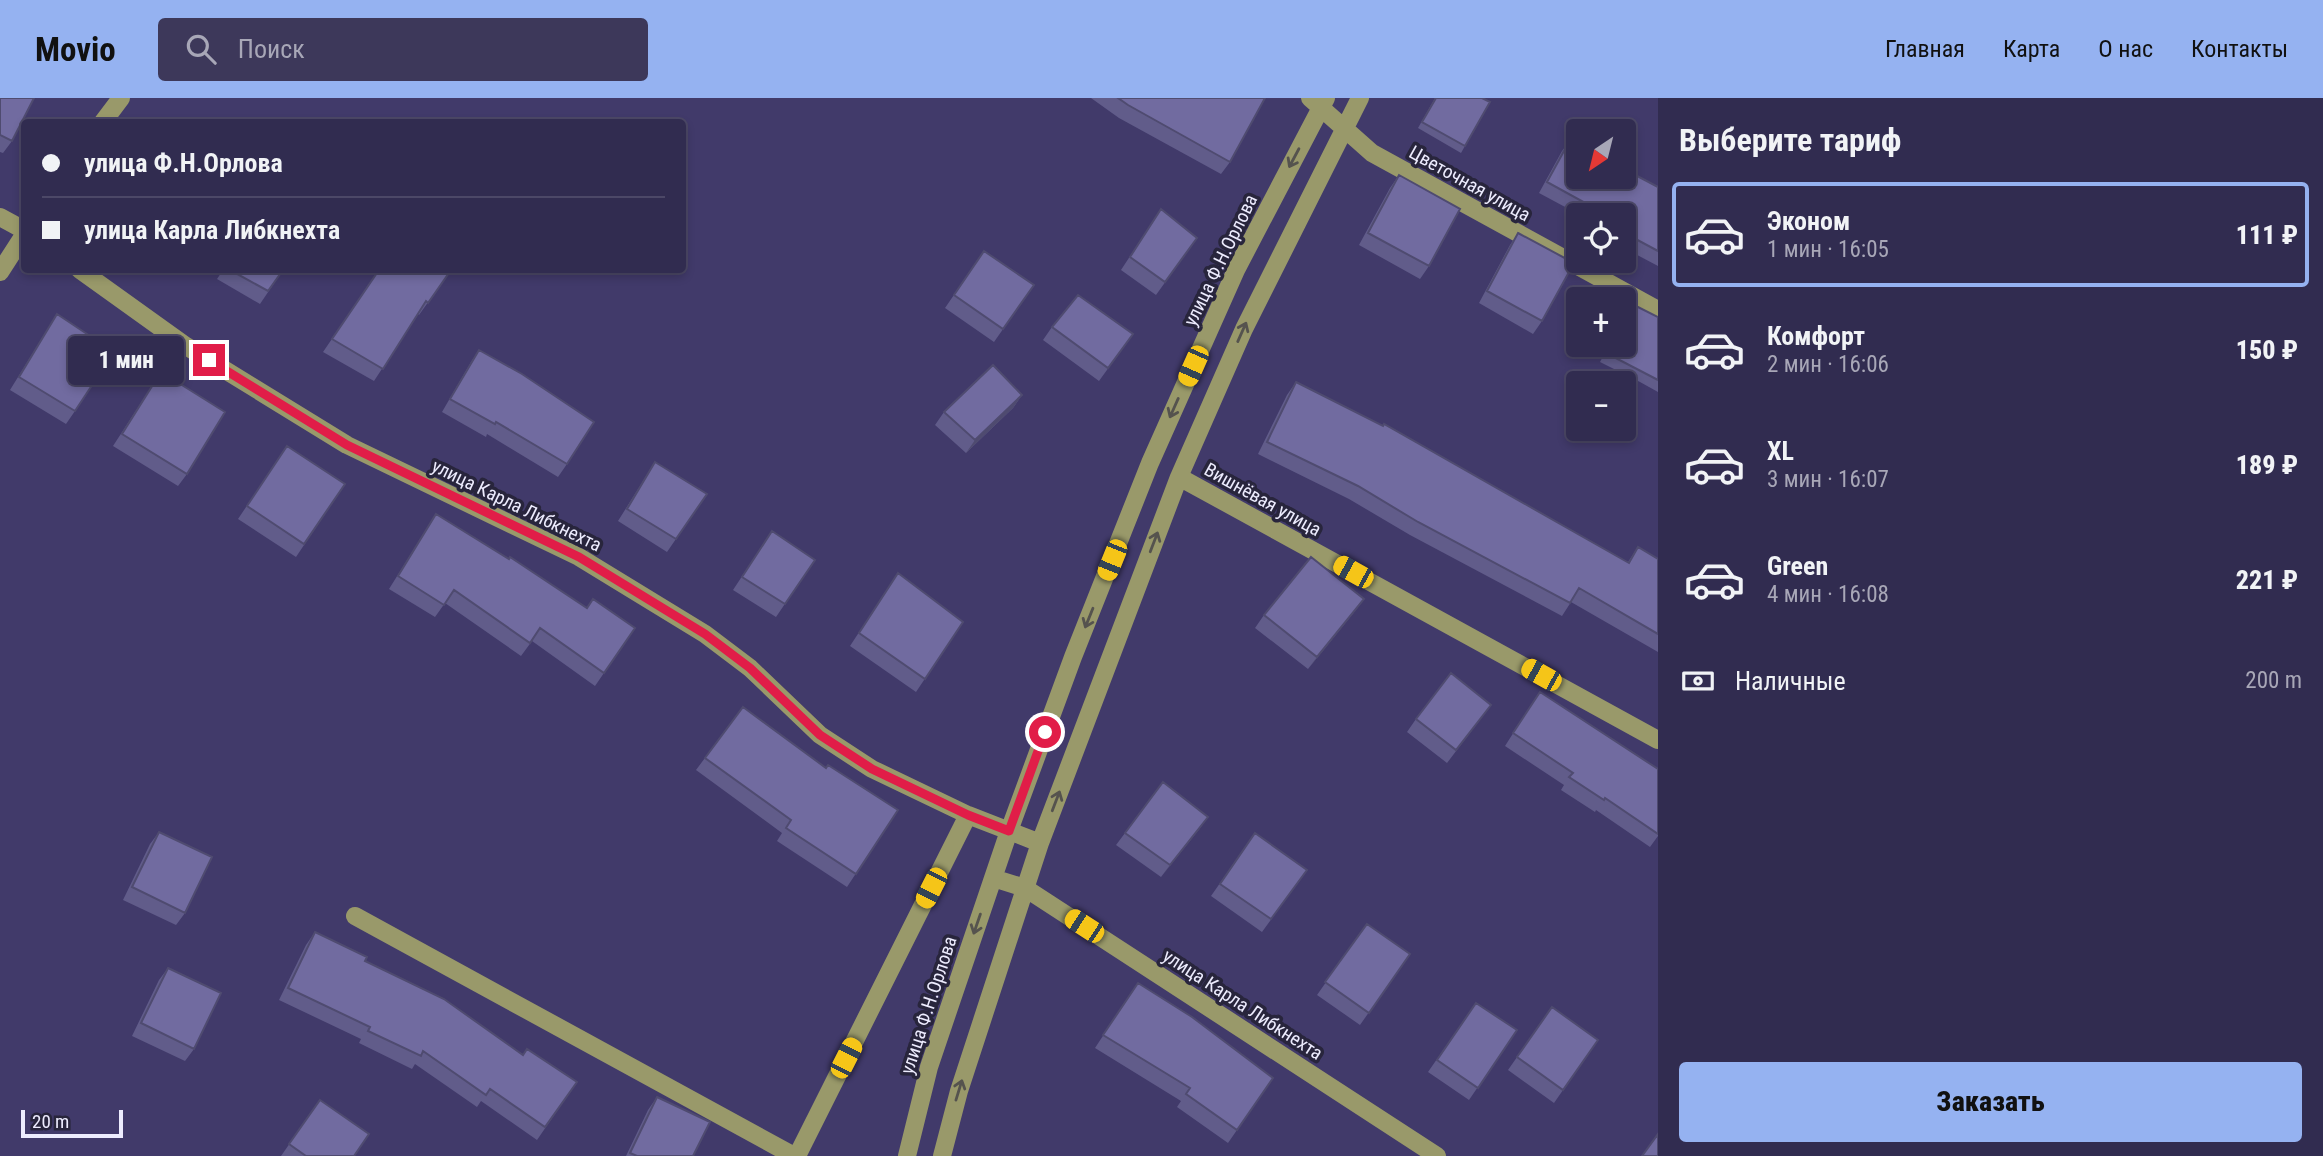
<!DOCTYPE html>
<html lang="ru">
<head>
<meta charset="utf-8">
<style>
  body { margin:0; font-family:"Roboto Condensed",sans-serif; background:#3d385a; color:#f1f3f6; height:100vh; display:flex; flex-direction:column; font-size:26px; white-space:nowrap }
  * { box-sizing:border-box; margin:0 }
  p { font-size:23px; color:#a8a7b7 }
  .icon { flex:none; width:38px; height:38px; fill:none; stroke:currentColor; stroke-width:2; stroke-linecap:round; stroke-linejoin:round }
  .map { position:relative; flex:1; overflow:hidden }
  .panel { display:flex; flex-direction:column; background:#312c50; width:665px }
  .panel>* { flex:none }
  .banner { position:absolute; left:21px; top:21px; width:665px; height:154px; border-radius:7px; box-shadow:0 4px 10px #0003,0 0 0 2px #4c4867; display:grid; align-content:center; height:154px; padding:0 21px; background:#312c50 }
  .needle { width:46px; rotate:215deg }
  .buttons { position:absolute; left:1566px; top:21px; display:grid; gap:14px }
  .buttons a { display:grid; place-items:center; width:70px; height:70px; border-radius:7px; background:#312c50; box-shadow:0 4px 10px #0003,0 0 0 2px #4c4867; font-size:35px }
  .scale { position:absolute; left:21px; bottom:18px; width:102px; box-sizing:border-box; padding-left:7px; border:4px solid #edecfe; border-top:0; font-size:19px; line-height:24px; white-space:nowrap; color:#edecfe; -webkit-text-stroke:5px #28253c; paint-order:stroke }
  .end { position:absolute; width:32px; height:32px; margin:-16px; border:9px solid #e11d48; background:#fff; box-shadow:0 0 0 4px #fff }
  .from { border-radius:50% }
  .bubble { position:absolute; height:49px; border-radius:7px; background:#312c50; box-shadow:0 4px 10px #0003,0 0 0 2px #4c4867; font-size:23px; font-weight:800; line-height:49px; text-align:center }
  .car { position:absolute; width:21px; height:42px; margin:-21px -10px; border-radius:9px; box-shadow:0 0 5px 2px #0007; background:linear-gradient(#f5c518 24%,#345 0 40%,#f5c518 0 76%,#345 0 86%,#f5c518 0) }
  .banner b { display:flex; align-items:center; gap:24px; height:66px; font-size:26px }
  .banner b+b { border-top:2px solid #4c4867 }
  .banner i { width:18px; height:18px; background:#f1f3f6 }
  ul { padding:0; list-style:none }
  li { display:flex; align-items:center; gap:21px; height:105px; margin:0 14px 10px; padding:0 7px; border:4px solid transparent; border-radius:7px }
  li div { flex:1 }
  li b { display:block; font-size:26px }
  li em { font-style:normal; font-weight:800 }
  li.current { border-color:#95b2f1 }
  li>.icon { width:63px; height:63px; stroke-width:1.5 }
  h2 { padding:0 21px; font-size:32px; line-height:84px }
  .pay { display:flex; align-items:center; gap:18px; height:77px; padding:0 21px; font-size:26px }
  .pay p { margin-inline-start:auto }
  .primary-button { display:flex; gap:14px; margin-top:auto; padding:14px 21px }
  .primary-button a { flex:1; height:80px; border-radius:7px; background:#95b2f1; color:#111; font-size:28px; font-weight:800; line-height:80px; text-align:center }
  header { display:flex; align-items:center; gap:42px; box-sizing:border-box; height:98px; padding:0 35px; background:#95b2f1; color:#111 }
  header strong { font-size:33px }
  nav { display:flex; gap:38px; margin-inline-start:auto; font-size:24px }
  .search { width:490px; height:63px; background:#3d385a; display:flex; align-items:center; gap:18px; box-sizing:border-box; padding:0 24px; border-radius:7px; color:#a8a7b7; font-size:26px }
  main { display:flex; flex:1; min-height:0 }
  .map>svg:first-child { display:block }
</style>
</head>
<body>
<header>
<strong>Movio</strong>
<div class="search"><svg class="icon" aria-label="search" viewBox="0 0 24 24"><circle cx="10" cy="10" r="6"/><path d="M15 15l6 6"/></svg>Поиск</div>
<nav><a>Главная</a><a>Карта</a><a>О нас</a><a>Контакты</a></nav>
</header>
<main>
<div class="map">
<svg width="1658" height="1058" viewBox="0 0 1658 1058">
  <rect width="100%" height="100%" fill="#413a6a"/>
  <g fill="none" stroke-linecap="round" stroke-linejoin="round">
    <path stroke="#99996a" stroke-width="18" d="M1310,0L1372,55L1658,212
      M103,24L121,0
      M0,119L24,132
      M80,172L186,248L347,347L579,459L705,536L750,570L820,637L872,671L968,717L1040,745
      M0,174L24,137
      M1179,379L1658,642
      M993,780L1025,790L1437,1058
      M355,818L794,1058
      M797,1058L968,717
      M907,1058L929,969L1009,733L1073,559L1150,365L1236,172L1326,0
      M942,1058L959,993L1040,745L1179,379L1244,231L1360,0"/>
  </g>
  <path fill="#615c8a" d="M0,0L12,43L3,55L0,54Z
    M1091,0H1265L1230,64L1221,76L1119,20Z
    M1435,0H1482L1465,48L1461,55L1418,30Z
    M1570,42L1658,89V168L1624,150V145L1626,142L1624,141V117H1580L1539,95L1562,53Z
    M1399,77L1429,168L1420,181L1359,147L1390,90Z
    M1161,111L1197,140L1156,197L1121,172Z
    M1518,135L1542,223L1533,236L1479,205L1510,147Z
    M984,153L1034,187L994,244L945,210Z
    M223,172H283L260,206L217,181Z
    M379,172H451L419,217L418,216L374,283L323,254Z
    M1632,206L1658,219V294L1640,284L1600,264L1609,247H1624V218Z
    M57,216L75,313L66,326L10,292Z
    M1052,229L1133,236L1099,283L1043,242Z
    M479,252L567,366L558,379L487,336L486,339L442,314L471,264Z
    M161,274L187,376L178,388L113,348Z
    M1296,284L1628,464L1638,449L1658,461V554L1571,504L1562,518L1410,437L1349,401L1258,356L1287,297Z
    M1022,297L1013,310L966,355L935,327L944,314Z
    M287,348L345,386L296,459L238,421Z
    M655,364L707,396L667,454L618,423Z
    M436,416L587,510L635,530L595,588L532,543L521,558L445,505L435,519L389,491Z
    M772,433L815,462L776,519L733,492Z
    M898,475L963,524L916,594L850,548Z
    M1355,513L1308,571L1255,530L1264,517Z
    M1531,607L1658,671V738L1650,749L1596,712L1595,714L1561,692L1564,687L1505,648Z
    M743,609L826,670L898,712L847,789L777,743L782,735L696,672Z
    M1482,619L1447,665L1407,634L1416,621Z
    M1208,719L1161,779L1116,747L1125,735Z
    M159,734L185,815L176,827L123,802L150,746Z
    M1255,735L1307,772L1262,834L1211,798Z
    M1367,826L1410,856L1360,927L1317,897Z
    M315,834L523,957L577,984L537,1042L481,1003L477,1009L415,966L412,971L359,945L361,941L279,902L306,847Z
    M168,870L194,951L185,963L132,938L159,882Z
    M1129,898L1273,980L1228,1045L1177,1009L1181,1003L1095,950Z
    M1476,905L1517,932L1469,1002L1428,974Z
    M1552,909L1598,942L1554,1005L1508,972Z
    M657,999L693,1058H626L648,1012Z
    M320,1002L354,1058H281Z"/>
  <path fill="#4f4b70" d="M1022,297L1013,310L966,355L975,342Z
    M1364,501L1355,513L1308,571L1317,559Z
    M1208,719L1199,732L1161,779L1170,767Z"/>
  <path fill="#716ba0" stroke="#4f4b70" stroke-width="2" d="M0,0H34L12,43L0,37Z
    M1118,0H1265L1230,64L1128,7Z
    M1436,0H1482L1490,4L1465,48L1422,24Z
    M1570,42L1578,47V79H1624V71L1658,89V153L1630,138L1633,132L1624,127V117H1607L1547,84Z
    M1399,77L1460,111L1429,168L1368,135Z
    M1161,111L1197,140L1165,184L1130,159Z
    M1518,135L1574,165L1542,223L1487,193Z
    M984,153L1034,187L1003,231L954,197Z
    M230,172H283L268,193Z
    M379,172H451L428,205L426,203L383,271L332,241Z
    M1078,197L1133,236L1108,270L1052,229Z
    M1632,206L1658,219V282L1606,255L1610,247H1624V221Z
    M57,216L114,254L75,313L19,279Z
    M479,252L522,276L594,324L567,366L496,324L495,326L450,301Z
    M993,267L1022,297L975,342L944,314Z
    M161,274L225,314L187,376L122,336Z
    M1296,284L1383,328L1384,326L1629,465L1638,449L1658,461V536L1579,490L1570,505L1418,424L1358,388L1267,344Z
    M287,348L345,386L304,446L247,408Z
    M655,364L707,396L676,441L627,411Z
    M436,416L509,461L510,459L587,510L593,501L635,530L604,575L540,530L530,545L454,492L444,507L398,478Z
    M772,433L815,462L785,506L742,479Z
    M1311,459L1364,501L1317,559L1264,517Z
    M898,475L963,524L925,581L859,535Z
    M1451,575L1491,607L1456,652L1416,621Z
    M1540,594L1658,671V736L1605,700L1604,702L1569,679L1573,675L1513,635Z
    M743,609L826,670L828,667L898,712L856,776L786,730L791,722L705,660Z
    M1163,684L1208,719L1170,767L1125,735Z
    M159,734L212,759L185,815L132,789Z
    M1255,735L1307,772L1271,821L1220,786Z
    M1367,826L1410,856L1369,915L1325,884Z
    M315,834L367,859L365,863L444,901L523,957L527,951L577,984L545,1029L490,991L486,997L423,953L421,958L368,933L370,929L288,890Z
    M168,870L221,895L194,951L141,925Z
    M1138,885L1192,919L1273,980L1237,1032L1186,996L1190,990L1103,937Z
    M1476,905L1517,932L1478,990L1437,962Z
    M1552,909L1598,942L1563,992L1517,959Z
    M657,999L710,1024L693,1058H637L630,1055Z
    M320,1002L369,1036L354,1058H306L289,1046Z
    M1658,1036V1058H1642Z"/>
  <defs><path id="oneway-shaft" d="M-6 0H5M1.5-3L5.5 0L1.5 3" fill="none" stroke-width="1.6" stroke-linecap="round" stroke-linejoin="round" transform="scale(1.75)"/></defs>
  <g stroke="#55534e">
    <use href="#oneway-shaft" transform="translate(1294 60) rotate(118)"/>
    <use href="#oneway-shaft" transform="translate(1242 234) rotate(-66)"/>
    <use href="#oneway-shaft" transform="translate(1174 310) rotate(114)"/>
    <use href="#oneway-shaft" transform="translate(1154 444) rotate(-69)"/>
    <use href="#oneway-shaft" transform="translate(1089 520) rotate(112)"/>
    <use href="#oneway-shaft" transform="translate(1056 703) rotate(-69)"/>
    <use href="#oneway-shaft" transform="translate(977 826) rotate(109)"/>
    <use href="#oneway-shaft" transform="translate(959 992) rotate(-73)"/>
  </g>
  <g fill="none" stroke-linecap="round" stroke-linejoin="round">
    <path stroke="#e11d48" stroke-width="9" d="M209,262L347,347L579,459L705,536L750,570L820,637L872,671L968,717L1009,733L1045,634"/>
  </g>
  <g text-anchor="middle" stroke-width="7" stroke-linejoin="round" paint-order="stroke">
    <g font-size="19" fill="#edecfe" stroke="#28253c">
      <text transform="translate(1470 85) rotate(29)" y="7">Цветочная улица</text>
      <text transform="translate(1220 162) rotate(-64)" y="7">улица Ф.Н.Орлова</text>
      <text transform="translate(1263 401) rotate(29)" y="7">Вишнёвая улица</text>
      <text transform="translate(517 407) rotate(26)" y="7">улица Карла Либкнехта</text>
      <text transform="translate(1243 906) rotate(33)" y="7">улица Карла Либкнехта</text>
      <text transform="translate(928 907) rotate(-72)" y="7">улица Ф.Н.Орлова</text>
    </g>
  </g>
</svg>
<div class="buttons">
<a><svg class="needle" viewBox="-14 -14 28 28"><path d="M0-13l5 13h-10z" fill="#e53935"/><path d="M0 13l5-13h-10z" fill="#a8a7b7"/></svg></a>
<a><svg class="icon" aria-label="locate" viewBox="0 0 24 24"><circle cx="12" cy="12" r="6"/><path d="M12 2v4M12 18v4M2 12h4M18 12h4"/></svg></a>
<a>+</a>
<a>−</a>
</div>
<div class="scale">20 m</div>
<i class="end from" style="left:1045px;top:634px"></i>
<i class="end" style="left:209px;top:262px"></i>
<div class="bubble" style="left:68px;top:238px;width:116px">1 мин</div>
<i class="car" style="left:1193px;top:268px;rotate:204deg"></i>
<i class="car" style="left:1112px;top:462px;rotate:202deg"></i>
<i class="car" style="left:1353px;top:474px;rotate:299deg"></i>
<i class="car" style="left:1541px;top:577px;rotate:299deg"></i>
<i class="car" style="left:931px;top:790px;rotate:207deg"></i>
<i class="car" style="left:1084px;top:828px;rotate:303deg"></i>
<i class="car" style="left:846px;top:960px;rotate:27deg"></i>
<div class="banner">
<b><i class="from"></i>улица Ф.Н.Орлова</b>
<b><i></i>улица Карла Либкнехта</b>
</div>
</div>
<section class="panel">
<h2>Выберите тариф</h2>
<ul>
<li class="current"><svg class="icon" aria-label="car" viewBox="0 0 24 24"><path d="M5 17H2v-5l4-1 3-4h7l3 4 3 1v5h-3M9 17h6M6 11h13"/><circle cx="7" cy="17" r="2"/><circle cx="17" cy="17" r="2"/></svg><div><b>Эконом</b><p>1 мин · 16:05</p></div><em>111 ₽</em></li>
<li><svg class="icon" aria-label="car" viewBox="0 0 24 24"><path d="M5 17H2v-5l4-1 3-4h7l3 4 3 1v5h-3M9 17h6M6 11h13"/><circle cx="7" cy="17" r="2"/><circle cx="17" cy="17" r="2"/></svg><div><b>Комфорт</b><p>2 мин · 16:06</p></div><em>150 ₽</em></li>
<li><svg class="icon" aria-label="car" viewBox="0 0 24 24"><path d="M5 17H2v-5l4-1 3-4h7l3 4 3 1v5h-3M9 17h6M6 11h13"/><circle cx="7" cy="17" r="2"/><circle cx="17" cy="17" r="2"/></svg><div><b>XL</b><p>3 мин · 16:07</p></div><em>189 ₽</em></li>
<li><svg class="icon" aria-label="car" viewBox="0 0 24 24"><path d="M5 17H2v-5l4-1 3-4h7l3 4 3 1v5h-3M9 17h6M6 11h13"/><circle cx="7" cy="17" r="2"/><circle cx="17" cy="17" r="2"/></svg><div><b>Green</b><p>4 мин · 16:08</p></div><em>221 ₽</em></li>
</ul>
<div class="pay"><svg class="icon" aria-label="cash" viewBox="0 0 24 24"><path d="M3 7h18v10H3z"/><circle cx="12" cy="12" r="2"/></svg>Наличные<p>200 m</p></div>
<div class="primary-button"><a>Заказать</a></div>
</section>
</main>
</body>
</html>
